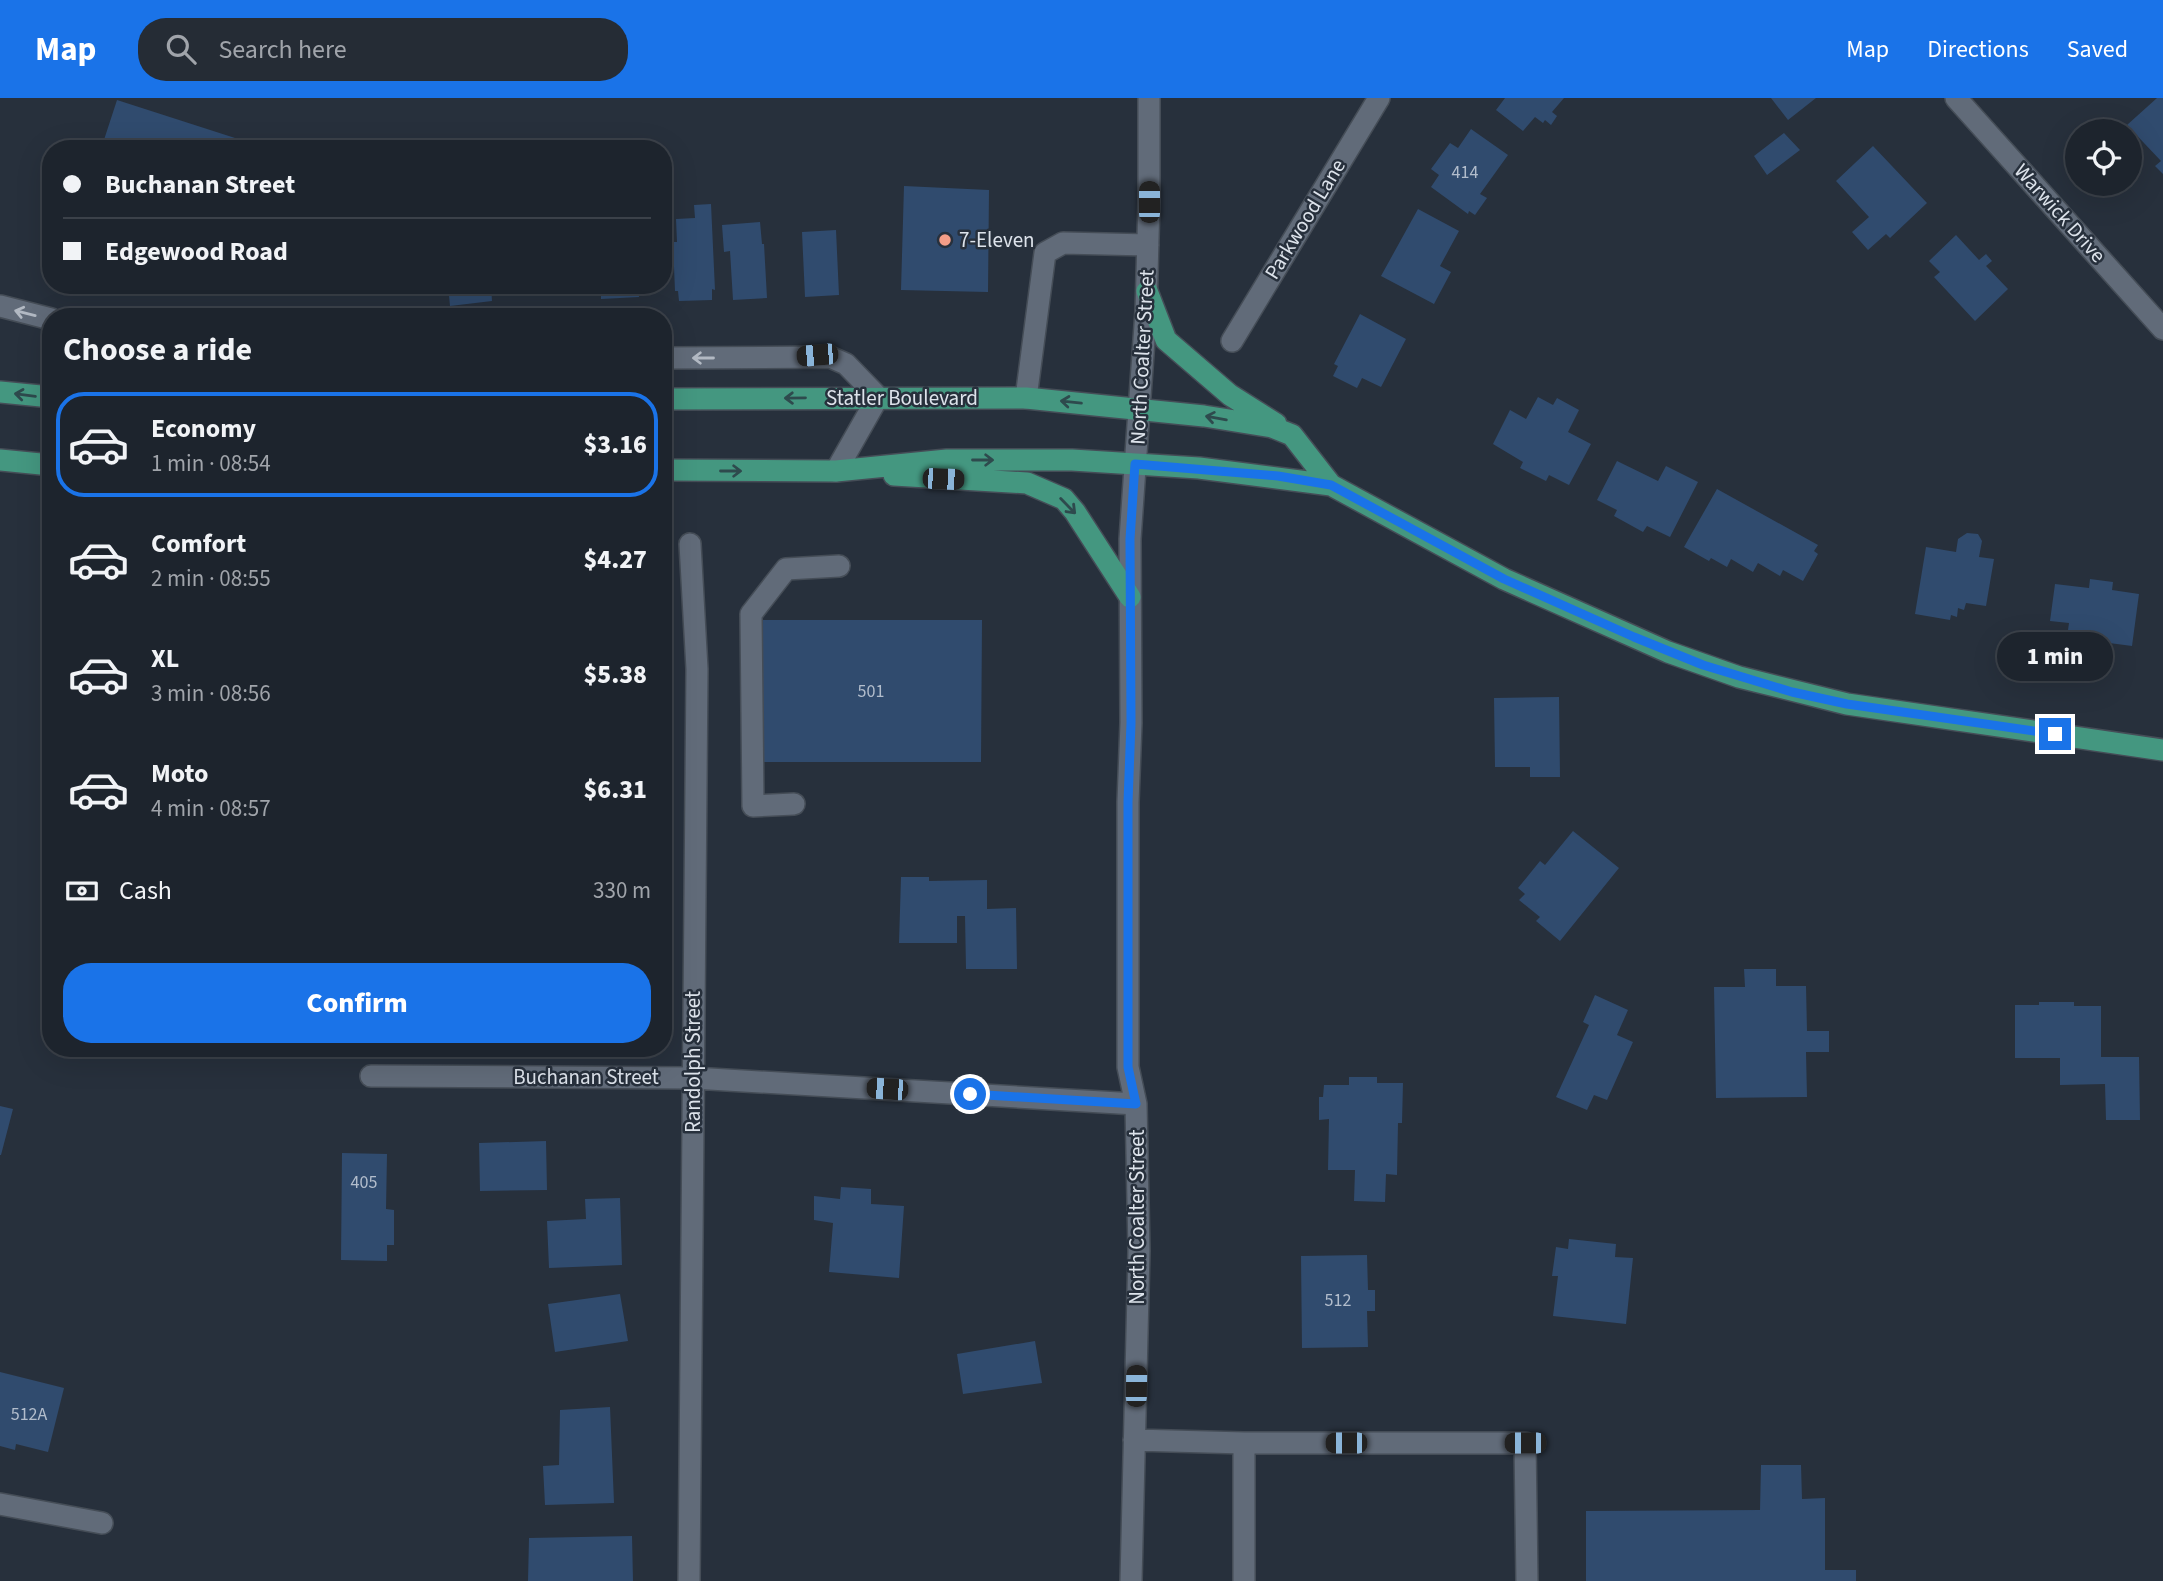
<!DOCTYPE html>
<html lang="en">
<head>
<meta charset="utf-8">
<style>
  body { margin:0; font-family:"Source Sans 3",sans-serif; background:#252c35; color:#f1f3f6; height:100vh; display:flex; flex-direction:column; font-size:26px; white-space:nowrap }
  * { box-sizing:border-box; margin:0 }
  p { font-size:23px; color:#a0a4aa }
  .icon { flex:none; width:38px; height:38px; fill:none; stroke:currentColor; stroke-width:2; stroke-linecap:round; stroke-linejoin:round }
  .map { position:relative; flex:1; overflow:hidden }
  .sheet { position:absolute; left:42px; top:210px; width:630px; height:749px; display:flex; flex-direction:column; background:#1d242d; border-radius:28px; box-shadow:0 7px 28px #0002,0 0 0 2px #3b4149 }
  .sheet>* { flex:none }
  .guide { position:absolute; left:42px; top:42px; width:630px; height:154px; border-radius:28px; box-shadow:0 7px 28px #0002,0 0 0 2px #3b4149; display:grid; align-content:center; height:154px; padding:0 21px; background:#1d242d }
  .controls { position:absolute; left:2065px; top:21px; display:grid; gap:14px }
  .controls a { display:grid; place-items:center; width:77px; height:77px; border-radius:50%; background:#1d242d; box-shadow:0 7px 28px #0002,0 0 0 2px #3b4149; font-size:35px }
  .end { position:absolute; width:32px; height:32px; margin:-16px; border:9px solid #1a73e8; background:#fff; box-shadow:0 0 0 4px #fff }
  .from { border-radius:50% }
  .bubble { position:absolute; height:49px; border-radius:24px; background:#1d242d; box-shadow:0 7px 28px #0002,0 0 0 2px #3b4149; font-size:23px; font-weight:800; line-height:49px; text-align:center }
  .car { position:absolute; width:21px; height:42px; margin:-21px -10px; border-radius:9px; box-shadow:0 0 5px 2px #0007; background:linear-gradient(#222 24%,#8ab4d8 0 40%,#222 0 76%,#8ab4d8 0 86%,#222 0) }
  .guide b { display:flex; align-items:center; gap:24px; height:66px; font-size:26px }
  .guide b+b { border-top:2px solid #3b4149 }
  .guide i { width:18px; height:18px; background:#f1f3f6 }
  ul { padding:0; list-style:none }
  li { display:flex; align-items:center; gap:21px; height:105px; margin:0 14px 10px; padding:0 7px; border:4px solid transparent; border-radius:28px }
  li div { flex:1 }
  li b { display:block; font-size:26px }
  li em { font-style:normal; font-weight:800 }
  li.selected { border-color:#1a73e8 }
  li>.icon { width:63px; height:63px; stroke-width:1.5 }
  h2 { padding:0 21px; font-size:32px; line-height:84px }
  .pay { display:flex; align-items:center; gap:18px; height:77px; padding:0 21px; font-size:26px }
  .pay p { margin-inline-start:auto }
  .primary-button { display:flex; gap:14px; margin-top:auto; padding:14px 21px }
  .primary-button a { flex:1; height:80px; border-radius:28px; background:#1a73e8; color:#fff; font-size:28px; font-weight:800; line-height:80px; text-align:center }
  header { display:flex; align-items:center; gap:42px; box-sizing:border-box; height:98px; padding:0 35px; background:#1a73e8; color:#fff }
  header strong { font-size:33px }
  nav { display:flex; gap:38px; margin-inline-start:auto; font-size:24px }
  .search { width:490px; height:63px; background:#252c35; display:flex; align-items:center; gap:18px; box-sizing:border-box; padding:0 24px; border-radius:28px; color:#a0a4aa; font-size:26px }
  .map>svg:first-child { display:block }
</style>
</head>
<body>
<header>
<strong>Map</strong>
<div class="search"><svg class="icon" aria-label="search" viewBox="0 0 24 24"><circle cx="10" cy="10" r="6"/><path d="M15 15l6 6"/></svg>Search here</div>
<nav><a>Map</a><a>Directions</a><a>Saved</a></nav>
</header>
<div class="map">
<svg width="2163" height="1483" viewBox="0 0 2163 1483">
  <rect width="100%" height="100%" fill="#27303c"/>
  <path fill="#304b6e" d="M1505,0H1564L1552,14L1557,18L1551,27L1545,22L1543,25L1535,19L1523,33L1496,12Z
    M1771,0H1816L1788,22Z
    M2157,0H2163V76L2155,68L2161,63L2127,27Z
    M117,2L266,50V51H101Z
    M1471,31L1508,57L1480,96L1487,100L1475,117L1469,113L1468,116L1431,89L1439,77L1431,71L1450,45L1458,50Z
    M1784,35L1800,52L1767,77L1754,58Z
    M1873,48L1927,105L1890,140L1886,136L1868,152L1852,134L1869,119L1836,83Z
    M904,88L989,92L988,194L901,192Z
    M711,106L715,192L712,191V202L679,203L678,193H675L673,144H677L676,121L695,120L694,107Z
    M1418,111L1459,133L1440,168L1451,174L1434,206L1381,178Z
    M760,124L762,146H764L767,200L733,202L730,153L724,154L722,127Z
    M836,132L839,197L805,199L802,134Z
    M1956,137L1979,162L1986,156L1992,163L1986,168L2008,191L1975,223L1934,179L1940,174L1929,163Z
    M448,187H491L492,203L450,208Z
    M601,187H638L639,199L601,201Z
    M1360,216L1406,241L1381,289L1362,280L1357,290L1333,278L1338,268L1334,266Z
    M1538,299L1553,307L1557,300L1579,312L1568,334L1591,346L1569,387L1549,377L1546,383L1520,370L1523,364L1493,346L1510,312L1526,321Z
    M1617,363L1658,383L1666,368L1698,384L1670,439L1647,428L1643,434L1614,418L1617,412L1597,402Z
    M1717,391L1818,447L1814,453L1818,456L1803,483L1783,472L1780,478L1758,465L1753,474L1731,461L1727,469L1711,460L1709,463L1684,449Z
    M1967,435L1978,436L1982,443L1979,459L1994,461L1986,508L1966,505L1964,512L1958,510L1957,519L1951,517L1950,522L1915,516L1926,449L1956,454L1958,441Z
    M2090,481L2113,484L2112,492L2139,496L2132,548L2079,541L2080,533L2068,532L2069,525L2050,523L2055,486L2089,490Z
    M760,522H982L981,664H759Z
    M1559,599L1560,679H1530V669H1495L1494,600Z
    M1573,733L1619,770L1560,843L1536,823L1540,819L1519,802L1525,796L1518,790L1540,763L1545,767Z
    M901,779H929V783L987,782V811L1016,810L1017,871H966L965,818H957V845H899Z
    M1744,871H1776V888H1806L1807,933H1829V954H1806L1807,999L1716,1000L1714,889H1745Z
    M1595,897L1628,912L1617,937L1633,944L1607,1002L1594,997L1587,1012L1556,999L1589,927L1583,924Z
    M2039,904H2074V908H2101V959H2139L2140,1022H2106L2105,986L2060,987V960H2015V907H2039Z
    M1349,979H1377V985H1403L1402,1025H1398L1397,1077L1386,1076L1385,1104L1354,1103L1355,1072H1328L1329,1021L1319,1022V999H1323L1324,987H1349Z
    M0,1008L13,1011L1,1057H0Z
    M546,1043L547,1092L480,1093L479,1045Z
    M342,1055L387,1056L386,1111L394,1112V1147H387V1163L341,1162Z
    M841,1089L871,1091V1106L904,1108L899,1180L829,1174L833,1125L814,1122V1098L840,1101Z
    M620,1100L622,1167L549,1170L547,1123L586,1121L585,1101Z
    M1569,1141L1616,1146L1615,1159L1633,1160L1626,1226L1553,1218L1558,1178H1552L1556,1149L1568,1151Z
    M1367,1157L1368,1192H1375V1213H1367L1368,1249L1302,1250L1301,1158Z
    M620,1196L628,1243L555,1254L548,1206Z
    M1035,1243L1042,1285L963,1296L957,1256Z
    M0,1274L64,1290L48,1354L16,1346L15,1352L0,1348Z
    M610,1309L614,1405L545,1407L543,1368L559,1367L560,1312Z
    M1761,1367H1801L1802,1401L1825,1400V1472H1856V1483H1586V1413L1760,1412Z
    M632,1438L633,1483H528L529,1440Z"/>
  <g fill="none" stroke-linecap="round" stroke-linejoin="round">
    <g stroke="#454d57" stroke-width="24">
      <path id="minor" d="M1956,0L2163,231
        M0,208L51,221
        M1232,243L1379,0
        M663,260L830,259L846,266L878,299L836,373
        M1026,300L1045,155L1063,145L1148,147
        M794,706L753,708L751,516L786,471L839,468
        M371,978L693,980L1136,1006
        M1134,1342L1244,1345H1525L1527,1483
        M0,1406L102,1425
        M689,1483L697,571L690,446
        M1131,1483L1139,1153L1136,1006L1128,969V704L1131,625L1130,441L1146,213L1149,104V0
        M1244,1483V1345"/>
    </g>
    <g stroke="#454d57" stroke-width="24">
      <path id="major" d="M1147,193L1166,242L1230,297L1276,326
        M0,294L51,299
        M663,301L1026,300L1204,318L1272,329L1292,337L1331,387
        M0,362L51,367
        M663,372L836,373L947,362H1072L1199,370L1331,387L1504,481L1668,554L1739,579L1847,606L2163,652
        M894,377L1027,385L1064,401L1075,414L1130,499"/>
    </g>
    <use href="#minor" stroke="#616b79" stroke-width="21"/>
    <use href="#major" stroke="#449780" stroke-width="21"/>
  </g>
  <defs><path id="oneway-shaft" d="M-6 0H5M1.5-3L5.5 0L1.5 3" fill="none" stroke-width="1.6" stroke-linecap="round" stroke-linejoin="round" transform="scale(1.75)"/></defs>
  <g stroke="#b2b9c3">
    <use href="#oneway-shaft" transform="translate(25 215) rotate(-166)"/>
    <use href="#oneway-shaft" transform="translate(703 260) rotate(180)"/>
  </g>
  <g stroke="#2e4a4d">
    <use href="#oneway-shaft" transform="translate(25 297) rotate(-173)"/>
    <use href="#oneway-shaft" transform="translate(795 300) rotate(179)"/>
    <use href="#oneway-shaft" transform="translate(1071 304) rotate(-174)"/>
    <use href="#oneway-shaft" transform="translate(1216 320) rotate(-170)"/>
    <use href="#oneway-shaft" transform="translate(983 362)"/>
    <use href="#oneway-shaft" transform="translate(731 373)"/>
    <use href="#oneway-shaft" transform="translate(1068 408) rotate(46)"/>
  </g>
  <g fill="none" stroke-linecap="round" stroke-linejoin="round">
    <path stroke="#1a73e8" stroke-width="9" d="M970,996L1136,1006L1128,969V704L1131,625L1130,441L1135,366L1278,378L1331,387L1504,481L1634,539L1703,567L1792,594L1847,606L2055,636"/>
  </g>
  <circle fill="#f49e88" stroke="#27303c" stroke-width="2.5" cx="945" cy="142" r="7"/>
  <g text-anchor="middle" stroke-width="5" stroke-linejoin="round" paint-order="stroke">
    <g font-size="18" fill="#b2bdcc">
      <text x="1465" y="80">414</text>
      <text x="871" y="599">501</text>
      <text x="364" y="1090">405</text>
      <text x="1338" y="1208">512</text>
      <text x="29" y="1322">512A</text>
    </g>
    <g font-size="21" fill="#dde3eb" stroke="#27303c">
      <text transform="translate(2060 115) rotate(48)" y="7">Warwick Drive</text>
      <text transform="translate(1305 121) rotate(-59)" y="7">Parkwood Lane</text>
      <text transform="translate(1142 259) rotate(-87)" y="7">North Coalter Street</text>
      <text x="902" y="307">Statler Boulevard</text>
      <text transform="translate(693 964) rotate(-90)" y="7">Randolph Street</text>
      <text x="586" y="986">Buchanan Street</text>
      <text transform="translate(1137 1119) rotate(-90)" y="7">North Coalter Street</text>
    </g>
    <g font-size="21" fill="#dde3eb" stroke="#27303c" text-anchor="start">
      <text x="959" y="149">7-Eleven</text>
    </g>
  </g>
</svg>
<div class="controls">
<a><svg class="icon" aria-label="locate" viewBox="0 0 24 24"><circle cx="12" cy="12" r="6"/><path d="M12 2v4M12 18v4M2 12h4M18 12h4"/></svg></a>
</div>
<i class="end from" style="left:970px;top:996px"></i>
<i class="end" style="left:2055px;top:636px"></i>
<div class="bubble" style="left:1997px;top:534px;width:116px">1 min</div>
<i class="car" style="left:1149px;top:104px;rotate:0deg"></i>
<i class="car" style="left:817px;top:257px;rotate:265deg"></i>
<i class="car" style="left:943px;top:381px;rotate:92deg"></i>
<i class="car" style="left:887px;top:991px;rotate:274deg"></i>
<i class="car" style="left:1136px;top:1288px;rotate:1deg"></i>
<i class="car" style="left:1346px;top:1345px;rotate:270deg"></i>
<i class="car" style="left:1525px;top:1345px;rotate:270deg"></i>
<div class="guide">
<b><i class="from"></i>Buchanan Street</b>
<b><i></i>Edgewood Road</b>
</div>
<section class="sheet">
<h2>Choose a ride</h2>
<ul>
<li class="selected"><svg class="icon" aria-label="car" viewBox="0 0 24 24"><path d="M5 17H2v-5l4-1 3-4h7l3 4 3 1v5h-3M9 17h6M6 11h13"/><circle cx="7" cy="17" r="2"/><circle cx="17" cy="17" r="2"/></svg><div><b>Economy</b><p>1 min · 08:54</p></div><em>$3.16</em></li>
<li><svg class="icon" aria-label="car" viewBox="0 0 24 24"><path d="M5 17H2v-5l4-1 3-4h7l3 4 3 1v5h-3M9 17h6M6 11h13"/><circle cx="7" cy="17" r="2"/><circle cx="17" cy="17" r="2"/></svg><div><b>Comfort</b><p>2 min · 08:55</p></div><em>$4.27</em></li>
<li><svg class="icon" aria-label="car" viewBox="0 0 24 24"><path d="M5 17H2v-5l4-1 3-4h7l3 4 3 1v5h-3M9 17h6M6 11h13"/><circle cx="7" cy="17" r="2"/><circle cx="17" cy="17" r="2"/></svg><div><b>XL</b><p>3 min · 08:56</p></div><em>$5.38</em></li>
<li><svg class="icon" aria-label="car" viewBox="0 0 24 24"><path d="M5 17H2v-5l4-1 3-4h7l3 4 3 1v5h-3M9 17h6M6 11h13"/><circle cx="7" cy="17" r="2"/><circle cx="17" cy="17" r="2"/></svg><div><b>Moto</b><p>4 min · 08:57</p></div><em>$6.31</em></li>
</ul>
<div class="pay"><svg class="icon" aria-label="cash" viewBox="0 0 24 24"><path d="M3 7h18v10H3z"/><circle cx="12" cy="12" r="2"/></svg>Cash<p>330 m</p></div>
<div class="primary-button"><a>Confirm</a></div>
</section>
</div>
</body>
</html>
